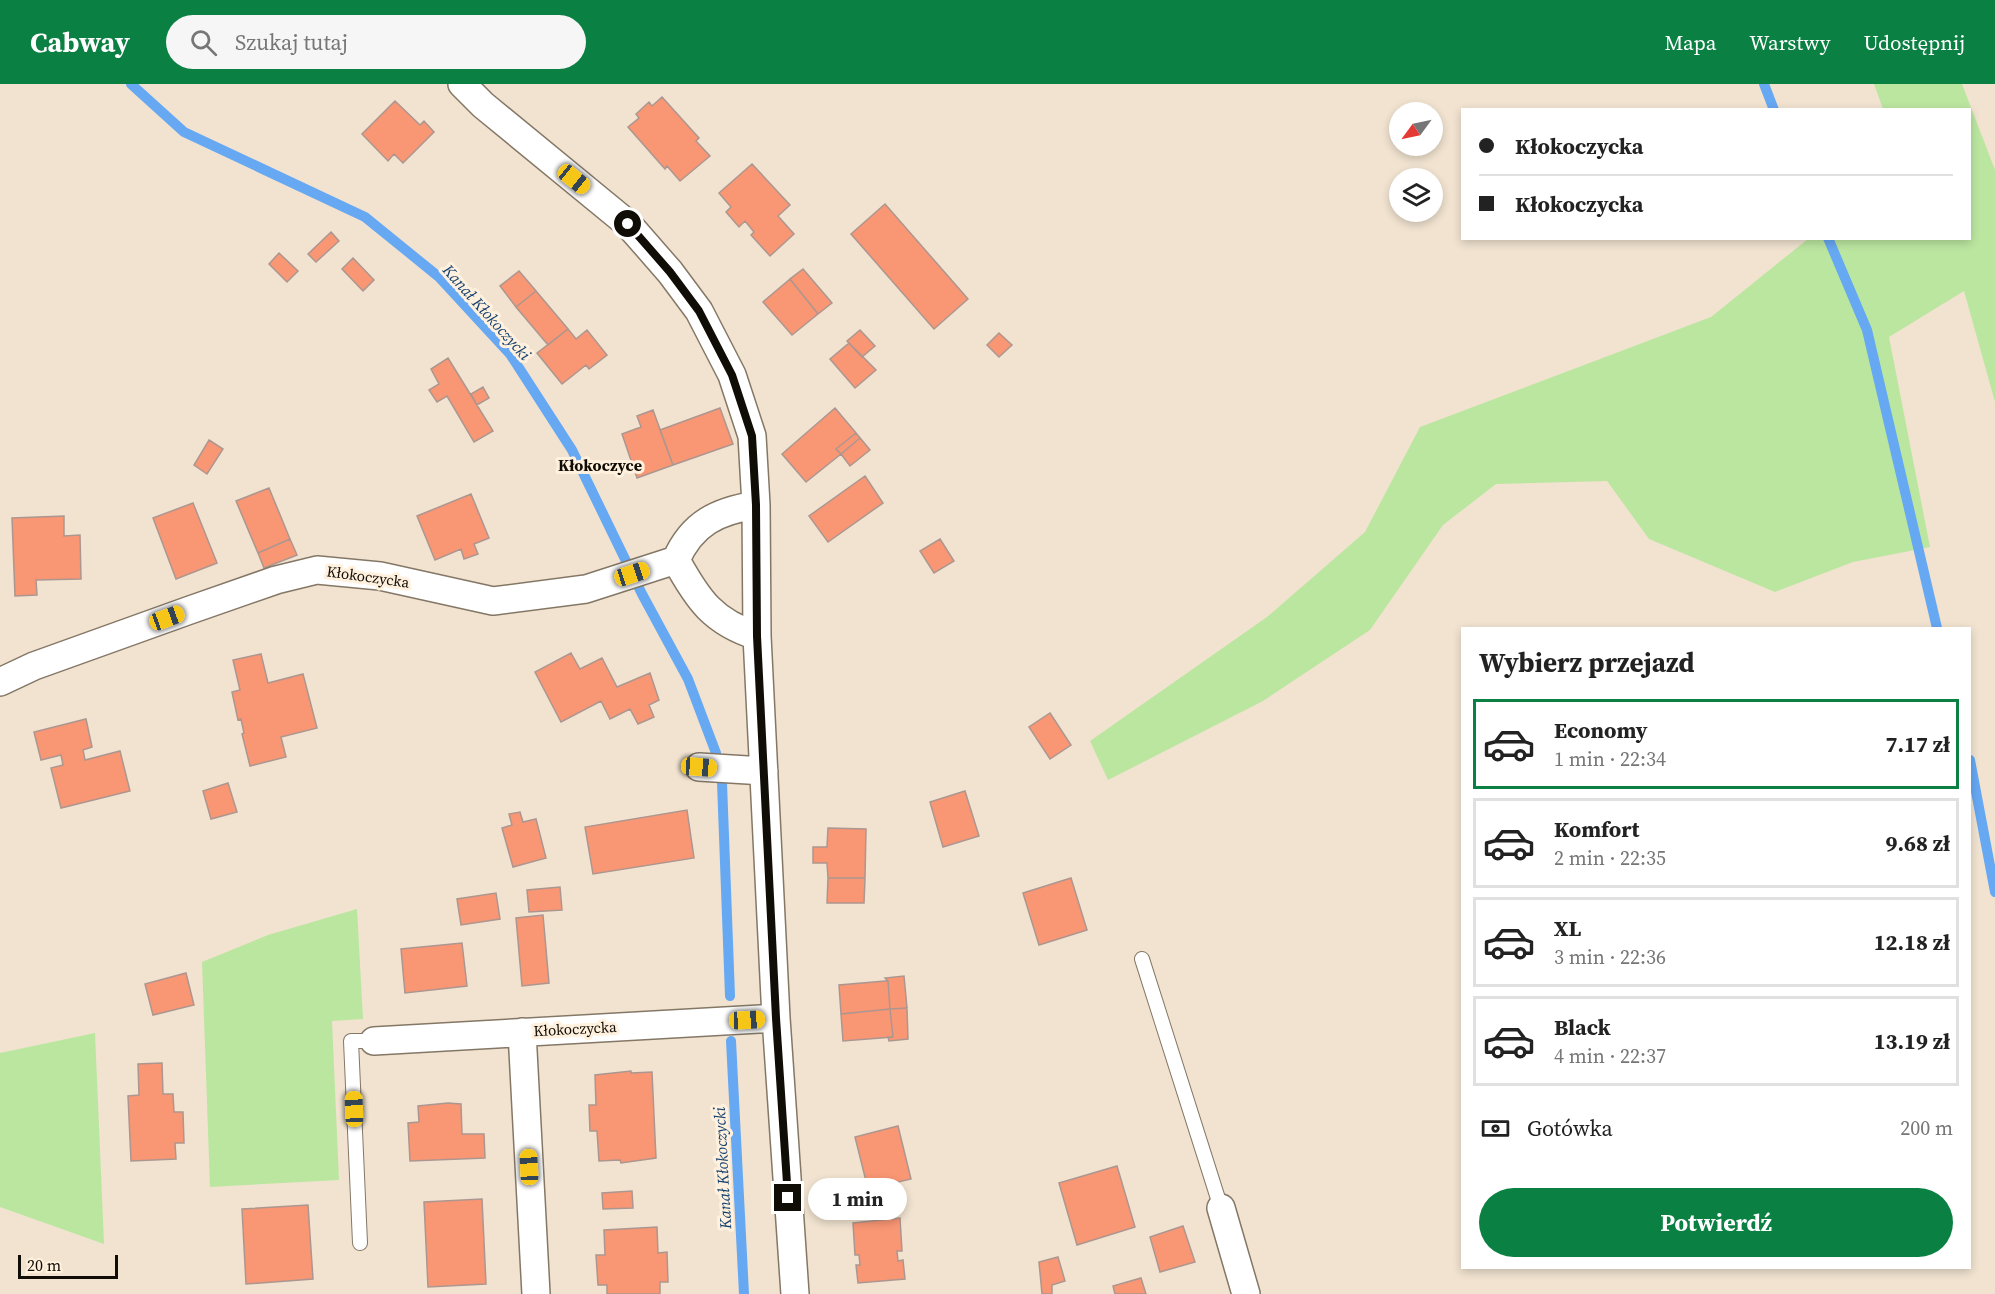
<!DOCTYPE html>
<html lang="pl">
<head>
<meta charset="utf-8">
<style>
  body { margin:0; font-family:"Source Serif 4",serif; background:#f6f6f6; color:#222; height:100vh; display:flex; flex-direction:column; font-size:22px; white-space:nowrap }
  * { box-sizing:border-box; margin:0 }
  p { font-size:20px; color:#767676 }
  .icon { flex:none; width:33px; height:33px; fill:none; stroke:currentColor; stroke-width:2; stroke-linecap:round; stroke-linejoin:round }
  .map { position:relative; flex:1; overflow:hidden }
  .drawer { position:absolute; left:1461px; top:543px; width:510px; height:642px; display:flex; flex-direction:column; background:#fff; border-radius:0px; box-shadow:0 3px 9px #0003 }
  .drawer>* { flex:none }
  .top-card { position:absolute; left:1461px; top:24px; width:510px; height:132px; border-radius:0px; box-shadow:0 3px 9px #0003; display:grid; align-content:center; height:132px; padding:0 18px; background:#fff }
  .needle { width:39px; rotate:237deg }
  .controls { position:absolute; left:1389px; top:18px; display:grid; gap:12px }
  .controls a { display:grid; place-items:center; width:54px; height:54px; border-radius:50%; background:#fff; box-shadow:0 3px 9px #0003; font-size:30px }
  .scale { position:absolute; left:18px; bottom:15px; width:100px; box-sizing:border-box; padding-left:6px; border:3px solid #100c06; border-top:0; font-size:16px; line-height:21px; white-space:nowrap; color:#100c06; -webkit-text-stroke:4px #fff1dd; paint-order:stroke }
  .end { position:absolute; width:27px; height:27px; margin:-14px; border:8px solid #100c06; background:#fff; box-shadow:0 0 0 3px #fff }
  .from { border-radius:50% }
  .bubble { position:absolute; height:42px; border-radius:21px; background:#fff; box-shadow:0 3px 9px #0003; font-size:20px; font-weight:700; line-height:42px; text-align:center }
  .car { position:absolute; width:18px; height:36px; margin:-18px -9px; border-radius:8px; box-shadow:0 0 4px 2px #0007; background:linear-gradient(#f5c518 24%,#345 0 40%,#f5c518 0 76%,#345 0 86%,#f5c518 0) }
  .top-card b { display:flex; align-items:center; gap:21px; height:57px; font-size:22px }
  .top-card b+b { border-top:2px solid #e0e0e0 }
  .top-card i { width:15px; height:15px; background:#222 }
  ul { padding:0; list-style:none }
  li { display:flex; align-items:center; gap:18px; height:90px; margin:0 12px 9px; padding:0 6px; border:3px solid #e0e0e0; border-radius:0px }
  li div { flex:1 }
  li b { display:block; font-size:22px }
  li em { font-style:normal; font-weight:700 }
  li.on { border-color:#0b8043 }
  li>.icon { width:54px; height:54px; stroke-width:1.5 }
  h2 { padding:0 18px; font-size:27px; line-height:72px }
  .pay { display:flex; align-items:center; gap:15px; height:66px; padding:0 18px; font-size:22px }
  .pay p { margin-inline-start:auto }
  .primary-button { display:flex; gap:12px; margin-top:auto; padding:12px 18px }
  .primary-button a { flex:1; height:69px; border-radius:36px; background:#0b8043; color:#fff; font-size:24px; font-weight:700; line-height:69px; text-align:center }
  header { display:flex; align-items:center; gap:36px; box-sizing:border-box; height:84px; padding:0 30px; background:#0b8043; color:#fff }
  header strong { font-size:28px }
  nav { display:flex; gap:33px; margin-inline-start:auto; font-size:21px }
  .search { width:420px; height:54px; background:#f6f6f6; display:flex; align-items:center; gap:15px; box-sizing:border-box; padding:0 21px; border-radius:33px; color:#767676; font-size:22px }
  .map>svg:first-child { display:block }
</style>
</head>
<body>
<header>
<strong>Cabway</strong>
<div class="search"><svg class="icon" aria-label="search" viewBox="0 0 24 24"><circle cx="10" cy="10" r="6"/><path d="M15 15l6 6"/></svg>Szukaj tutaj</div>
<nav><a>Mapa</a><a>Warstwy</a><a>Udostępnij</a></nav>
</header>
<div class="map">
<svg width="1995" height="1210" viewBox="0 0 1995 1210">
  <rect width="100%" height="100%" fill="#f1e3d0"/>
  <path fill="#bbe6a0" d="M1874,0H1962L1995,86V318L1964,207L1889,253L1930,463L1853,478L1775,508L1649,455L1607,397L1496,400L1443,441L1370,546L1263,617L1108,696L1090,657L1267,533L1365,448L1420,343L1711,233L1808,155L1970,154V26L1883,25Z
    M357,825L363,935L332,937L339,1096L210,1103L202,878L268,851Z
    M95,949L104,1160L0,1123V969Z"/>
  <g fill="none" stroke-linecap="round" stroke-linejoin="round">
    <path stroke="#67a8f3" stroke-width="10" d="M131,0L184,48L365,133L439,193L510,270L572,366L642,510L688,595L716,669
      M1764,0L1774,26
      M1828,154L1867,246L1937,544
      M1970,676L1995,808
      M722,699L730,912
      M731,957L744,1210"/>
  </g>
  <path fill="#f99674" stroke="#ad968f" stroke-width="1.5" d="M662,13L699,54L696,57L710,72L680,97L667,82L665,85L628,43L639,34L636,30L649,18L652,22Z
    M395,17L420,41L424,37L434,48L403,79L394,70L388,77L362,50Z
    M752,80L790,121L778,132L794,150L770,172L751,151L754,148L745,137L739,143L726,128L731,123L719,109Z
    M885,120L968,215L934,245L851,150Z
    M331,148L339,157L316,178L308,170Z
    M279,169L298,187L287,198L269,180Z
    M353,174L374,196L363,207L342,185Z
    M803,185L832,219L818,230L790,195Z
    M519,187L536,207L516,223L500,202Z
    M790,195L818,230L792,251L763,218Z
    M536,207L568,245L548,261L516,223Z
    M568,245L576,255L587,246L607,271L589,285L586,281L562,300L537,269Z
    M860,246L875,262L862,273L847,257Z
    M999,249L1012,261L999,273L987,261Z
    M849,259L876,286L855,304L830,275Z
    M448,274L493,347L474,358L447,312L437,318L429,306L439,300L431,285Z
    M483,303L489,314L477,321L471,310Z
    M720,324L733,360L673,381L660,346Z
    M835,324L856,349L836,365L841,370L806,398L782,370Z
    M653,326L673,381L637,394L622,350L641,343L637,332Z
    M856,349L870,366L850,382L841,370L860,354Z
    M856,349L860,354L841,370L836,365Z
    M209,356L223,365L207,390L194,381Z
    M865,392L883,419L828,458L809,432Z
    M269,404L290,455L258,469L236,417Z
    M471,410L489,454L474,460L478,470L464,475L461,465L435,476L417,432Z
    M193,419L217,479L176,495L153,434Z
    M64,432V452L80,451L81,495L36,496L37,511L15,512L12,434Z
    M290,455L297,471L264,484L258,469Z
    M940,455L954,477L934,489L920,467Z
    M571,569L580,585L602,574L617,603L650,589L659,616L649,621L654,633L638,640L630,625L610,635L601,617L561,638L535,588Z
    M261,570L268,599L303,590L317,644L281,653L286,673L250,682L242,650L244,649L241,635L238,636L232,608L240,606L233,576Z
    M1050,629L1071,661L1050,675L1029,643Z
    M86,635L92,663L83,666L85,676L120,667L130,707L61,724L51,684L63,681L61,671L41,676L34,648Z
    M228,699L237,728L211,735L203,707Z
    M965,707L979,752L943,763L930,718Z
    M687,726L694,774L593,790L585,743Z
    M520,728L523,738L536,735L546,774L513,783L502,744L512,741L509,730Z
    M828,744L866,745L865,794H828L827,779H813V763H827Z
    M828,794H865L864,819H827Z
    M1071,794L1087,846L1039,861L1023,809Z
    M560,803L562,826L529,828L527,806Z
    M496,809L500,835L461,841L457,815Z
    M543,831L549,899L522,902L516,834Z
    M462,859L467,902L405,909L401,865Z
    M186,889L194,921L153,931L145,900Z
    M904,892L907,924L890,925L888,897L885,894Z
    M885,897H888L890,925L841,930L839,901Z
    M907,924L908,955L889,957L888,953H893L890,925Z
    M890,925L893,953L843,957L841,930Z
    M162,979L163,1010H173L174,1028H183L184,1059H175L176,1075L131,1077L128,1012L139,1011L138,980Z
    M631,987V989L652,988L656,1074L621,1079L620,1076L599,1077L597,1047H590L589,1021H596L595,991Z
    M448,1019L461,1020L462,1050H484L485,1074L410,1077L408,1039L419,1038L418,1022Z
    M898,1042L911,1095L868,1105L855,1053Z
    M1117,1082L1135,1143L1077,1161L1059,1099Z
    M632,1107L633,1124L603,1125L602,1109Z
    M482,1115L486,1200L428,1203L424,1118Z
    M308,1121L313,1195L246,1200L242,1125Z
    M900,1134L902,1167H897L898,1177L903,1176L905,1195L858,1199L856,1181H860L859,1171H855L853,1139Z
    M1183,1142L1195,1178L1160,1188L1150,1153Z
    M657,1143L658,1169L667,1168L668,1198H660V1210H607V1201H598L596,1171H605L604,1146Z
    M1058,1173L1065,1197L1052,1201V1210H1042L1039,1178Z
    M1141,1194L1146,1210H1115L1113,1202Z"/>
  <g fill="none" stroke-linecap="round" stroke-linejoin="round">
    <g stroke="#847766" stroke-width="16">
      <path id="service" d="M1142,875L1221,1124
        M360,1159L351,957H374"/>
    </g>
    <g stroke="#847766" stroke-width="30">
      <path id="minor" d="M462,0L483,21L628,140L670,188L699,227L732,291L752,352L756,421L757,552L776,934L795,1210
        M676,476C698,516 713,538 757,552
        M0,598L34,582L190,526L276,496L317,486L380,492L493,517L586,505L676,476C692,439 718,427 756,421
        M699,683L764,687
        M522,948L536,1210
        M374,957L776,934
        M1221,1124L1246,1210"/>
    </g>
    <use href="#service" stroke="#fff" stroke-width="14"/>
    <use href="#minor" stroke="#fff" stroke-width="27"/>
  </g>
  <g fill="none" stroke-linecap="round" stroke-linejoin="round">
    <path stroke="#100c06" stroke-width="8" d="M628,140L670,188L699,227L732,291L752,352L756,421L757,552L776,934L788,1114"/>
  </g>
  <g text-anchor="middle" stroke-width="6" stroke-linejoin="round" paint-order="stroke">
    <g font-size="15" fill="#100c06" stroke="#fff1dd">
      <text transform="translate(368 493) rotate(8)" y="5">Kłokoczycka</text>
      <text transform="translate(575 945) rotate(-3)" y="5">Kłokoczycka</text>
    </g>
    <g font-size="16" font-style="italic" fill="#154171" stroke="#fff1dd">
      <text transform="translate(487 228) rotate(48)" y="6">Kanał Kłokoczycki</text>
      <text transform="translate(722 1084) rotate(-93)" y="6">Kanał Kłokoczycki</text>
    </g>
    <g font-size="16" font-weight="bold" fill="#100c06" stroke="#fff1dd">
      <text x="600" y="387">Kłokoczyce</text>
    </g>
  </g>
</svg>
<div class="controls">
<a><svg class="needle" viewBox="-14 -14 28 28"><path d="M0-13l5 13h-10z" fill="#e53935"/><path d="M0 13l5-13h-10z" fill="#767676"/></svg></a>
<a><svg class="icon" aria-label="layers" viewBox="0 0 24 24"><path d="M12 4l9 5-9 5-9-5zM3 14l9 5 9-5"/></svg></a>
</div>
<div class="scale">20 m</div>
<i class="end from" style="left:628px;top:140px"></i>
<i class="end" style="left:788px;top:1114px"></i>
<div class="bubble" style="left:808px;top:1094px;width:99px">1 min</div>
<i class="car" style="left:574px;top:95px;rotate:129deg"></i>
<i class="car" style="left:632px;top:490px;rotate:72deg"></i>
<i class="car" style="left:167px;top:534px;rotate:70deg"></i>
<i class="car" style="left:699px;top:683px;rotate:94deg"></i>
<i class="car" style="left:747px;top:936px;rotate:87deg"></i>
<i class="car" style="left:354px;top:1025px;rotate:358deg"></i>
<i class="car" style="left:529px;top:1083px;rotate:357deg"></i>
<div class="top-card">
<b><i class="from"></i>Kłokoczycka</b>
<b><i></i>Kłokoczycka</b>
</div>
<section class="drawer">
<h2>Wybierz przejazd</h2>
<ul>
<li class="on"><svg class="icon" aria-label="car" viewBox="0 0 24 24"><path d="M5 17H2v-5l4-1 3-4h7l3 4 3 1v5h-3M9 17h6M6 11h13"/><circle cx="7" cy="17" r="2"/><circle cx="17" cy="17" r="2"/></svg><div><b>Economy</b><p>1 min · 22:34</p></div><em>7.17 zł</em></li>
<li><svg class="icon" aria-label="car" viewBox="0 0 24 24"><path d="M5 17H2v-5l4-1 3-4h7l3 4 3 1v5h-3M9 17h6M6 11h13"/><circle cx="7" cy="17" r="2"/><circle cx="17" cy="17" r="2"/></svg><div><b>Komfort</b><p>2 min · 22:35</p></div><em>9.68 zł</em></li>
<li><svg class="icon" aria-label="car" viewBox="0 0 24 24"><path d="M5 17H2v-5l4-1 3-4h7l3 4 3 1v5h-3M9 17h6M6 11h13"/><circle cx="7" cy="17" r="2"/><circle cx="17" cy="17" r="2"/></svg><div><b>XL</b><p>3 min · 22:36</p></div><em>12.18 zł</em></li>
<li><svg class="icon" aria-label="car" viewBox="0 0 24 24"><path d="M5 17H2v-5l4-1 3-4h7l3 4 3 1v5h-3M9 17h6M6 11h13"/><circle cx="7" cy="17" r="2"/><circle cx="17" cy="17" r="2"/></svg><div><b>Black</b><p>4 min · 22:37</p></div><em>13.19 zł</em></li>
</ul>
<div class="pay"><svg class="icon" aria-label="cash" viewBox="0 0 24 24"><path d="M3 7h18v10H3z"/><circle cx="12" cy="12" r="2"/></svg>Gotówka<p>200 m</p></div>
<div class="primary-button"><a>Potwierdź</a></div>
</section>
</div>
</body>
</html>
